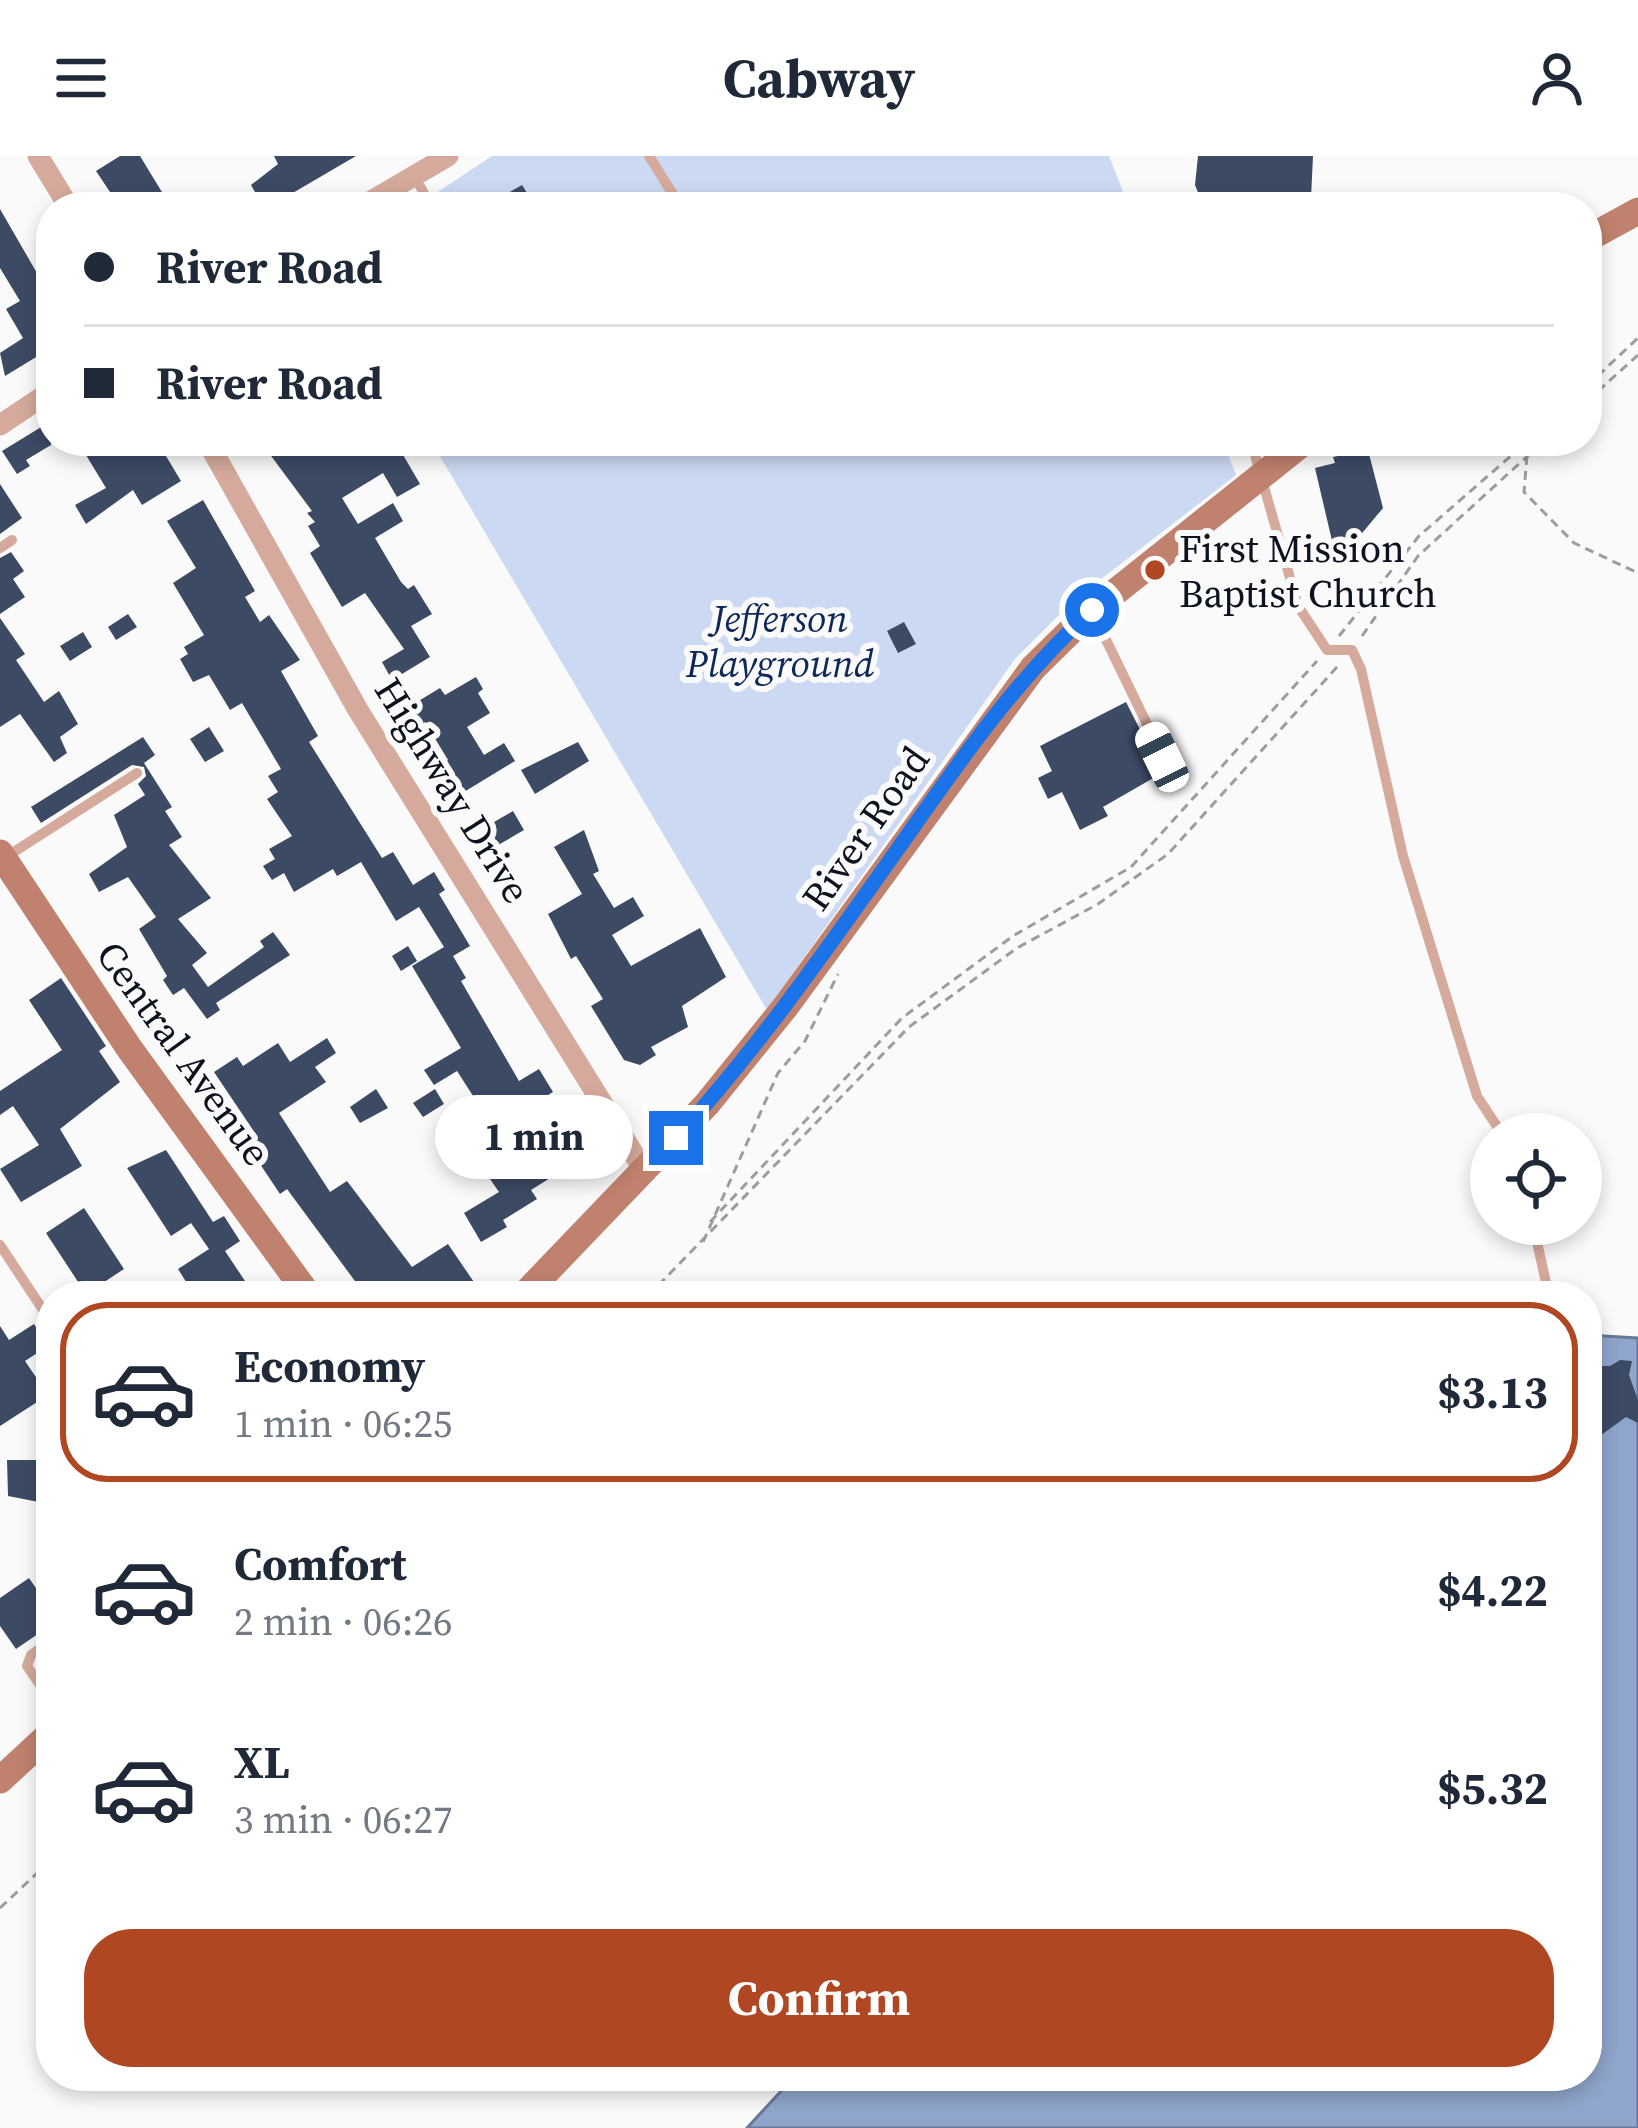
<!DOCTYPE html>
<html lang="en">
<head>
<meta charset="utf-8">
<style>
  body { margin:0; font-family:"Source Serif 4",serif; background:#f2f2f3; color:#1f2937; height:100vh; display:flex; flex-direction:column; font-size:45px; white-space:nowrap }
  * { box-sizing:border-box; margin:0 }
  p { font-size:39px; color:#747a83 }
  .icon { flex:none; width:66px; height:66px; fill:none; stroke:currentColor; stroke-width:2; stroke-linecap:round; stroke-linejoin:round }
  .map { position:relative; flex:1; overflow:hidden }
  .sheet { position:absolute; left:36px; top:1125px; width:1566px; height:810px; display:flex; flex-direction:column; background:#fff; border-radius:48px; box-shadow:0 6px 18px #0003 }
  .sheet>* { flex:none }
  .guide { position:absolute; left:36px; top:36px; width:1566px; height:264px; border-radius:48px; box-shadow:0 6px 18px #0003; display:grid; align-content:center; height:264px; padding:0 48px; background:#fff }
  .controls { position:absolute; left:1470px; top:957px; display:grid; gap:24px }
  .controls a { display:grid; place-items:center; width:132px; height:132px; border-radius:50%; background:#fff; box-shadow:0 6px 18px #0003; font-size:60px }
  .end { position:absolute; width:54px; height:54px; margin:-27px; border:15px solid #1a73e8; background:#fff; box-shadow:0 0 0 6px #fff }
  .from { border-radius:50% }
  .bubble { position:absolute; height:84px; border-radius:42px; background:#fff; box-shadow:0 6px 18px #0003; font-size:39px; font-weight:700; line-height:84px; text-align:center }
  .car { position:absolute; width:36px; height:72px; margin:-36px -18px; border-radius:15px; box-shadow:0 0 9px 3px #0007; background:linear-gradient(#fff 24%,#345 0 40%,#fff 0 76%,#345 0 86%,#fff 0) }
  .guide b { display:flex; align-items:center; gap:42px; height:114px; font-size:45px }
  .guide b+b { border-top:3px solid #e0e1e3 }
  .guide i { width:30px; height:30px; background:#1f2937 }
  ul { padding:21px 0 0; list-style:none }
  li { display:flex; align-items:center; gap:36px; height:180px; margin:0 24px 18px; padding:0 24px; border:6px solid transparent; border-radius:48px }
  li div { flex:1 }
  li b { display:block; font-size:45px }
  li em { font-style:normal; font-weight:700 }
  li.current { border-color:#ae4722 }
  li>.icon { width:108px; height:108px; stroke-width:1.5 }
  .primary-button { display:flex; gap:24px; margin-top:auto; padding:24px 48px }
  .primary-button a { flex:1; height:138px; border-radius:48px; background:#ae4722; color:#fff; font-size:48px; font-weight:700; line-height:138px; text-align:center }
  header { display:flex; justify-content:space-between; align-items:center; height:156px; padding:0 48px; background:#fff; font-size:54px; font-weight:700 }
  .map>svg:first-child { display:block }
</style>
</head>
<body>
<header><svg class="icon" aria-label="menu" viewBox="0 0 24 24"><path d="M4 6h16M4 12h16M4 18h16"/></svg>Cabway<svg class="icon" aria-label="person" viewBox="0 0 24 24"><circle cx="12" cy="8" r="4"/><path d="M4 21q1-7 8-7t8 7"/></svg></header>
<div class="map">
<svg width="1638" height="1972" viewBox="0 0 1638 1972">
  <rect width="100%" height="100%" fill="#fafafa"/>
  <path fill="#cbd9f2" d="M492,0H1109L1129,51H415Z
    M431,285H1223L1236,319L1074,444L1015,503L767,854Z"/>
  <path fill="#8fa5cb" stroke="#687997" stroke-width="3" d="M1587,1179L1638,1182V1972H747L795,1920H1587Z"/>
  <path fill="#3c4a64" d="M120,0H140L171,51H120L96,15Z
    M274,0H356L279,45L282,51H227L255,36L251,29L278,8Z
    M1198,0H1313L1311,42L1306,51H1204L1195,29Z
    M522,29L536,51H483Z
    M0,53L45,131L51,127V192L5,220L0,197L23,182L6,153L20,145L0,112Z
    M51,265V289L26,304L30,310L17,318L2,295Z
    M110,285H157L181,325L142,349L133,334L86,368L75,349L106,332L86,299Z
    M260,285H290L296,295L313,285H388L396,300L402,297L420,328L397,341L383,317L342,342L358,368L393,347L403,365L375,382L401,426L408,433L414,429L432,458L411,470L430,501L392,524L382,506L404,493L365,437L342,451L310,397L320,390L308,370L315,366L307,357L312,355Z
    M1368,294L1383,352L1358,382L1333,389L1315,312L1335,307L1333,301Z
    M0,328L22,362L0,378Z
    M203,344L255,435L245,441L260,466L269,459L300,504L281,515L318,580L309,586L382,702L393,696L413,729L434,716L445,734L439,738L470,790L453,800L466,822L461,825L519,925L539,913L553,936L499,968L494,960L488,963L457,915L434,929L424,914L461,892L412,810L444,791L419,751L396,765L361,706L337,720L333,713L294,736L284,717L272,724L263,710L275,703L269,693L292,680L267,643L278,636L268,620L281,613L242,547L230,554L209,519L193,526L180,503L188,498L184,491L204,479L173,427L196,412L167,365Z
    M11,396L24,415L13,423L25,441L0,458V402Z
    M128,458L137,471L116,484L108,471Z
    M0,462L25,498L16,504L44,546L59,535L78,568L60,581L67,597L54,606L20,558L0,571Z
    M904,466L916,488L898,497L887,475Z
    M83,476L92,491L70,505L60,490Z
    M476,521L483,533L478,537L490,557L467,571L484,599L504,587L515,605L459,639L441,610L448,604L425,566L418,571L407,552L440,532L445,539Z
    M1126,546L1162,617L1103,651L1108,660L1080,674L1062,636L1048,643L1038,622L1052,615L1040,590Z
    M209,571L224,595L205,606L190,583Z
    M143,581L155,599L144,607L172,651L165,655L182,681L169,689L211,742L178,763L207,797L192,809L208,831L264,791L260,785L273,776L290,799L216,847L220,854L207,863L184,832L173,839L163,824L167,820L139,773L156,761L128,721L99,736L89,718L127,691L114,659L145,639L138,628L146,620L144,611L132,609L41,667L31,651Z
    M578,586L589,605L535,638L521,614Z
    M513,655L524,674L493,692L482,673Z
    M584,674L599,715L593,718L614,752L633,741L644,760L612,779L631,810L700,772L726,821L682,850L688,871L651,891L656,899L640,909L624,904L591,850L603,843L576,800L571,803L548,758L582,738L554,691Z
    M408,790L417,805L401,815L392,800Z
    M61,822L106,890L99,895L120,926L60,973L82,1010L21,1046L0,1013L39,989L13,950L0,959V935L62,894L29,844Z
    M327,882L336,897L315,911L326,926L279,957L330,1036L347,1025L412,1111L448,1088L478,1132L467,1140H388L380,1129L366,1140L287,1033L280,1038L246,987L257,980L214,916L237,901L243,910L278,887L290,906Z
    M376,933L388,952L360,967L350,951Z
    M435,933L444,948L423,961L413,947Z
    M570,946L603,1000L591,1007L582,992L558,1006L563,1014L531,1034L537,1043L503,1064L507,1071L481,1086L464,1057L499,1036L490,1023L553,981L548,973L564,963L559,953Z
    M166,994L213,1066L224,1060L240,1085L225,1095L249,1131L235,1140H195L178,1113L209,1093L191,1067L171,1080L127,1012Z
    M84,1052L124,1113L86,1138L46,1077Z
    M34,1168L48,1190L25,1205L48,1239L0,1270V1170L9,1184Z
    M1620,1204L1632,1205L1629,1219L1638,1244V1267L1626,1261L1597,1282L1587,1283V1210H1610Z
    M7,1304H49V1348L8,1340Z
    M29,1422L51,1454V1469L16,1493L0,1470V1442Z"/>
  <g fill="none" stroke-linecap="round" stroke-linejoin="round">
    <path stroke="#9a9da1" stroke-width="3" stroke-dasharray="9 6" stroke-linecap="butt" d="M1587,230L1638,182
      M1587,245L1638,199
      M1527,300L1524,336L1574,387L1638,417
      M1339,480L1419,380L1528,285
      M1362,480L1418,400L1544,285
      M710,1066L902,862L1013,780L1131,711L1317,505
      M703,1086L778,917L805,885L838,818
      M648,1140L909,871L1017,792L1098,748L1168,698L1337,511
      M0,1752L51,1704"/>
    <path stroke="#d5aa9c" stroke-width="10" d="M649,0L681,51
      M414,20L432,51
      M1251,285L1298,450L1327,494H1352L1361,513L1403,700L1477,940L1502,978
      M0,392L12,384
      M1093,457L1163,601
      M6,701L137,617
      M1533,1068L1549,1140
      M0,1089L51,1166
      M51,1484L31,1499L27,1510L51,1545"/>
    <path stroke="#d5aa9c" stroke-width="21" d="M38,0L69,51
      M361,51L448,0
      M0,269L51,235
      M207,285L358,554L645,1016"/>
    <path stroke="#c0826e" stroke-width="27" d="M1587,83L1638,55
      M0,697L129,892L309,1140
      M523,1140L707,948L786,850L1033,512L1089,457L1305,285
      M0,1624L51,1577"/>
  </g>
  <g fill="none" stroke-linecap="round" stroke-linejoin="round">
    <path stroke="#1a73e8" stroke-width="15" d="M676,982C759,891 829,790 900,690C959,606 1016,523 1092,454"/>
  </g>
  <circle fill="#ae4722" stroke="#fafafa" stroke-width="4.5" cx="1155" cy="414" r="12"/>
  <g text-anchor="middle" stroke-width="12" stroke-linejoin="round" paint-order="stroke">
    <g font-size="39" fill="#0d131e" stroke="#fafafa" text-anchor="start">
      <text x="1179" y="406">First Mission<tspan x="1179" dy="45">Baptist Church</tspan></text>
    </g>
    <g font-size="39" font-style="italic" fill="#0f2857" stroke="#fafafa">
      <text x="780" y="476">Jefferson<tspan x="780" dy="45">Playground</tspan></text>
    </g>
    <g font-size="39" fill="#0d131e" stroke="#fafafa">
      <text transform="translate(453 634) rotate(58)" y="14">Highway Drive</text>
      <text transform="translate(865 672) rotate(-55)" y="14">River Road</text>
      <text transform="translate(184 897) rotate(54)" y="14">Central Avenue</text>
    </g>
  </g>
</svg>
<div class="controls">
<a><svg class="icon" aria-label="locate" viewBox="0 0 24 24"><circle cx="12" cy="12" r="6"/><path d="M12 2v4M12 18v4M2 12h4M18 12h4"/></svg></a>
</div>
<i class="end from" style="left:1092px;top:454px"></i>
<i class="end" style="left:676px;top:982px"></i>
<div class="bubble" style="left:435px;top:939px;width:198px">1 min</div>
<i class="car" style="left:1162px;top:601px;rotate:334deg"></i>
<div class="guide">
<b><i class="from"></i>River Road</b>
<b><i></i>River Road</b>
</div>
<section class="sheet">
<ul>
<li class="current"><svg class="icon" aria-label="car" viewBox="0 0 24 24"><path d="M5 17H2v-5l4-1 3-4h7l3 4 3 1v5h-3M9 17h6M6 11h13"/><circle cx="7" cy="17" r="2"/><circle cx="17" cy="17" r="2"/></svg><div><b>Economy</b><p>1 min · 06:25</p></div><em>$3.13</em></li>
<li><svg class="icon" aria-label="car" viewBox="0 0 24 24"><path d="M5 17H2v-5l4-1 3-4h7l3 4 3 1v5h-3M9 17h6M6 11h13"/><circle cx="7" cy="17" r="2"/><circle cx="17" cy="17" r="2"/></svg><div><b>Comfort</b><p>2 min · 06:26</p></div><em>$4.22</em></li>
<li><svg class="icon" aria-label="car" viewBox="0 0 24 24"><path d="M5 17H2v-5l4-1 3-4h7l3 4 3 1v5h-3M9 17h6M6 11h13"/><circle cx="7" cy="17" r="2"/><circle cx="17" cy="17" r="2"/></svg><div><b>XL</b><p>3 min · 06:27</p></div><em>$5.32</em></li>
</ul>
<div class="primary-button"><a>Confirm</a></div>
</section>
</div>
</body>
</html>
